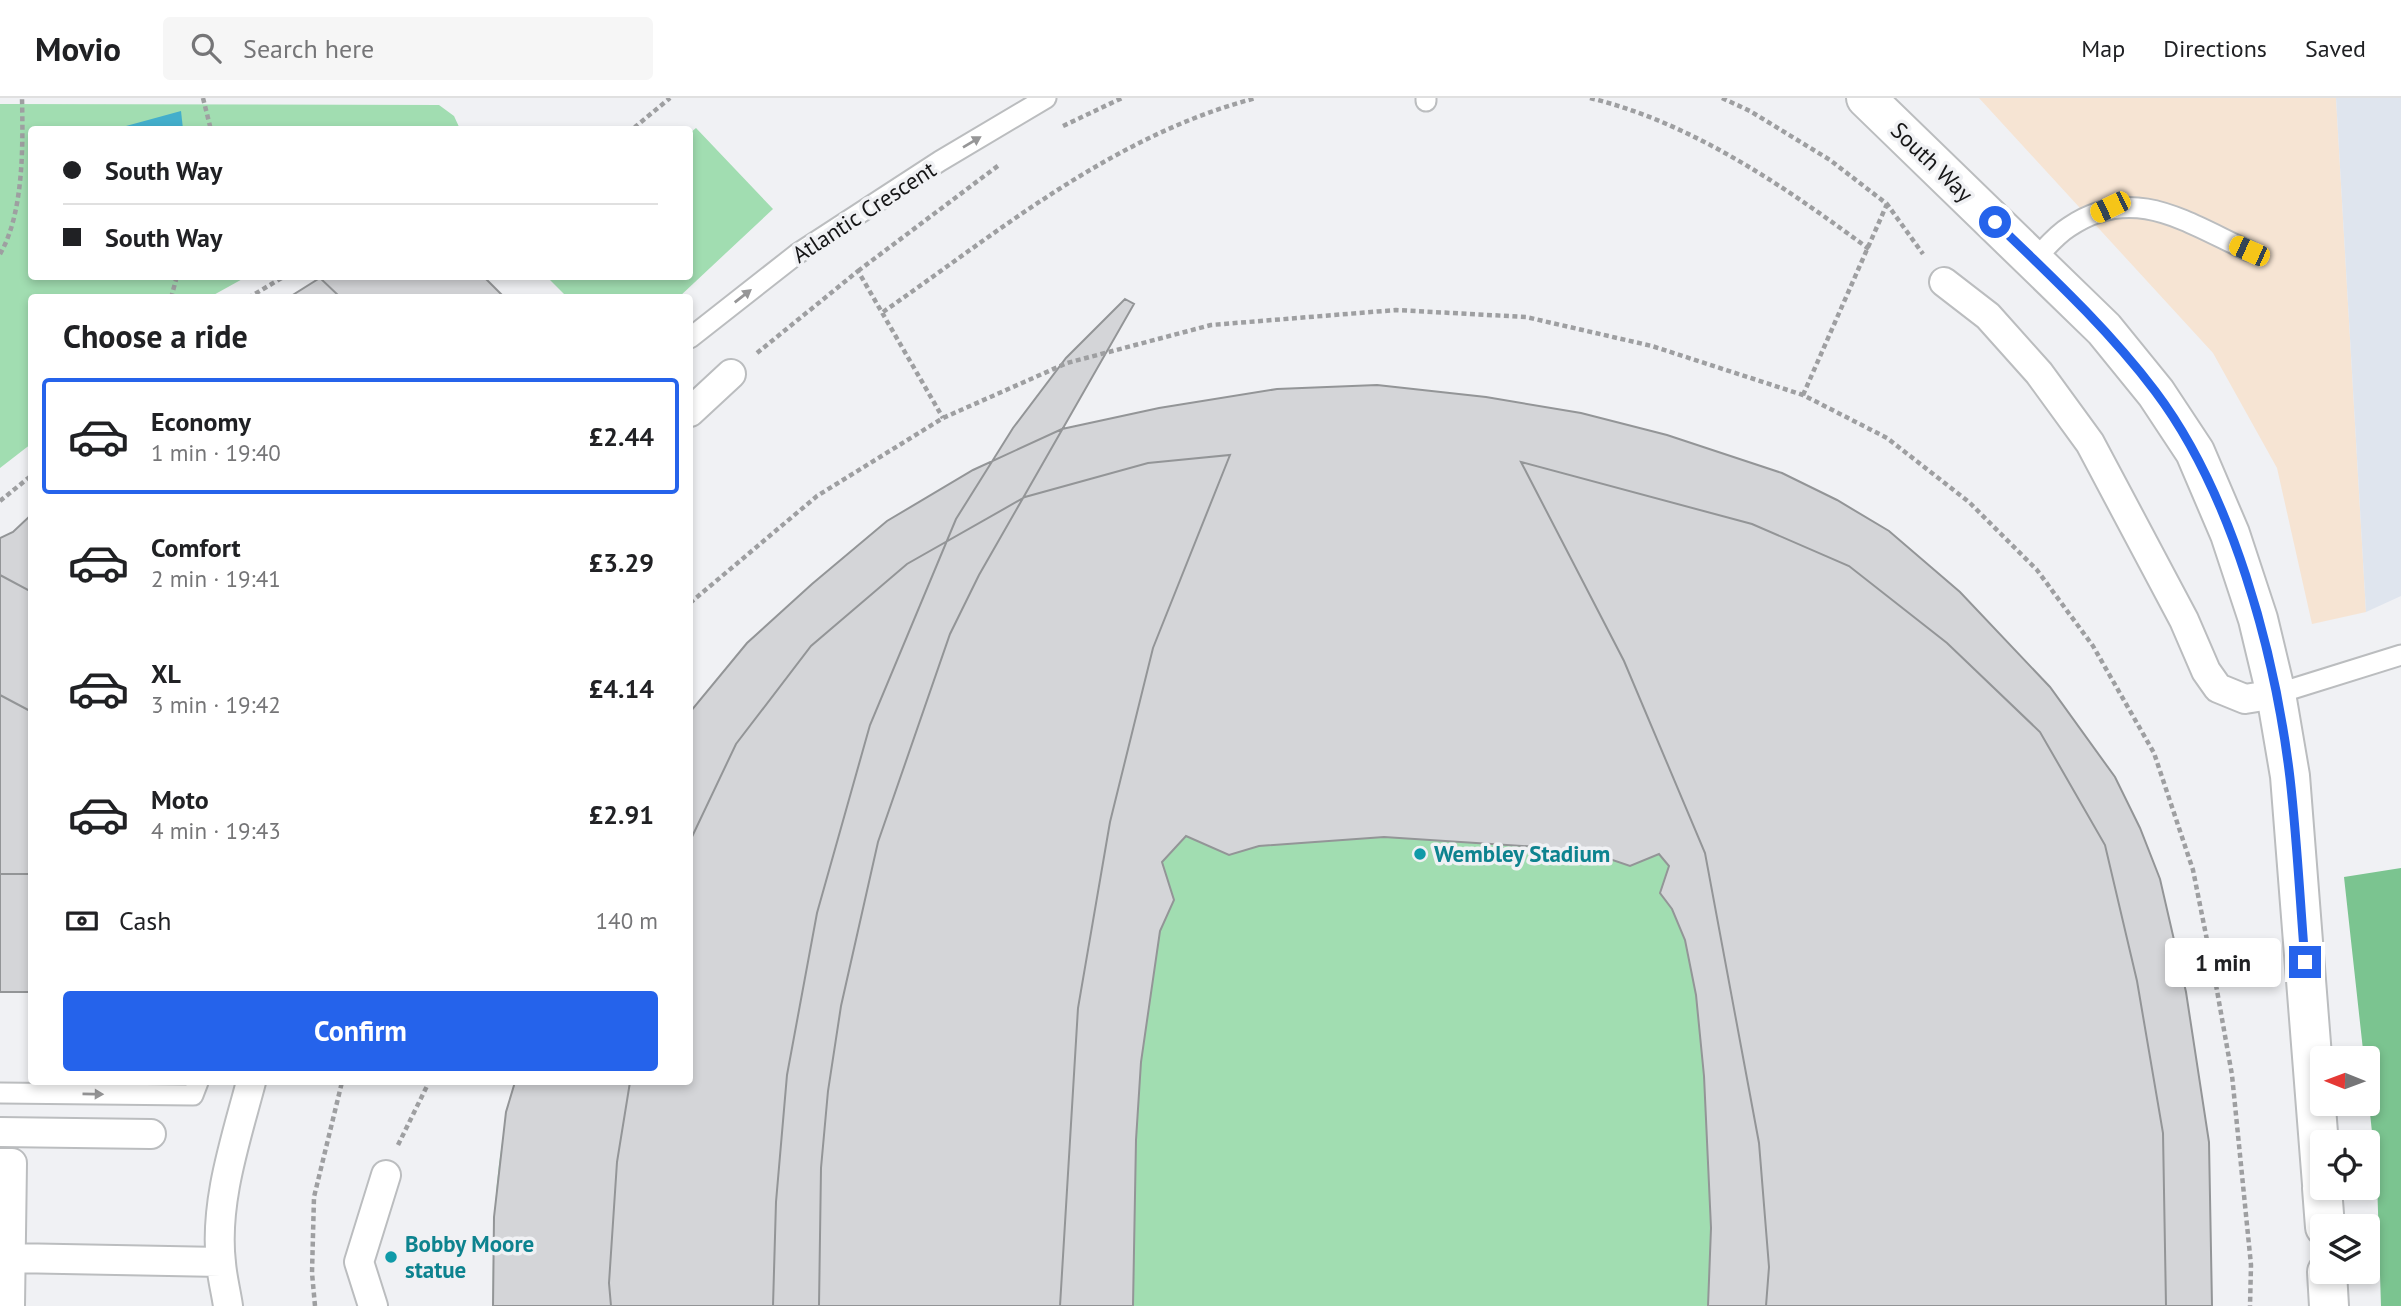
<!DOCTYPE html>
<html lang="en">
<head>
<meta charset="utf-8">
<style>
  body { margin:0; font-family:"PT Sans",sans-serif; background:#f6f6f6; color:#202124; height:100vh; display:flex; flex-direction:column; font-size:26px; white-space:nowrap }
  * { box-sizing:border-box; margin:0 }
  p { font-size:23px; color:#757577 }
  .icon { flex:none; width:38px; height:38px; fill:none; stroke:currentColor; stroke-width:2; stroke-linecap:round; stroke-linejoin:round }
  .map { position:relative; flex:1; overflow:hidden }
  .side { position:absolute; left:28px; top:196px; width:665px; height:791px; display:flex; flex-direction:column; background:#fff; border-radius:7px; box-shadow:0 4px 10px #0003 }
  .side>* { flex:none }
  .hud { position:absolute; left:28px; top:28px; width:665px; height:154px; border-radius:7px; box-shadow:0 4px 10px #0003; display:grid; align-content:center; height:154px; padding:0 35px; background:#fff }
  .needle { width:46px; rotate:271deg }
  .controls { position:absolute; left:2310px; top:948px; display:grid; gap:14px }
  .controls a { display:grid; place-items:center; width:70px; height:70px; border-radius:7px; background:#fff; box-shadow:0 4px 10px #0003; font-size:35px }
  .end { position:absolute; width:32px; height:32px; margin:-16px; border:9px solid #2563eb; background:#fff; box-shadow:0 0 0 4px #fff }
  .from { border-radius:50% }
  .bubble { position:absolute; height:49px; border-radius:7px; background:#fff; box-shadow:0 4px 10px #0003; font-size:23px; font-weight:700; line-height:49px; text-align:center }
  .car { position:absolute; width:21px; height:42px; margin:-21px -10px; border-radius:9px; box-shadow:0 0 5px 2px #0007; background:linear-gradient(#f5c518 24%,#345 0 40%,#f5c518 0 76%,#345 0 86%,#f5c518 0) }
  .hud b { display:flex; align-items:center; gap:24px; height:66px; font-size:26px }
  .hud b+b { border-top:2px solid #e0e0e0 }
  .hud i { width:18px; height:18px; background:#202124 }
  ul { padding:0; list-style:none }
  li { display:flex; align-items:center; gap:21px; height:116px; margin:0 14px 10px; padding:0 21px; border:4px solid transparent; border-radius:7px }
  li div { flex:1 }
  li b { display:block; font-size:26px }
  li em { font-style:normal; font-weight:700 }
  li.current { border-color:#2563eb }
  li>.icon { width:63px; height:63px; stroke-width:1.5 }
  h2 { padding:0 35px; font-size:32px; line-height:84px }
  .pay { display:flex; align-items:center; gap:18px; height:77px; padding:0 35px; font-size:26px }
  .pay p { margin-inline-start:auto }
  .cta { display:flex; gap:14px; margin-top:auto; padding:14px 35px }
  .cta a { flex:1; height:80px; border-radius:7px; background:#2563eb; color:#fff; font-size:28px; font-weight:700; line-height:80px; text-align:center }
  header { display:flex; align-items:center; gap:42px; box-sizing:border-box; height:98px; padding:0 35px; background:#fff; border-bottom:2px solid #e0e0e0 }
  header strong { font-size:33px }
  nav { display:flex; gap:38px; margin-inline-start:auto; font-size:24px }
  .search { width:490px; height:63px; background:#f6f6f6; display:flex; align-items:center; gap:18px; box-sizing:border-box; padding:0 24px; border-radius:7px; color:#757577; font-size:26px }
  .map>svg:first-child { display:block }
</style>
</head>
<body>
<header>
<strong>Movio</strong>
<div class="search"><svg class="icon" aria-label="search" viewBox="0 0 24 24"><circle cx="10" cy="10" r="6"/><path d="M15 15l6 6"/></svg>Search here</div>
<nav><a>Map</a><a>Directions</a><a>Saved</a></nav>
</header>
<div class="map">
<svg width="2401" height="1208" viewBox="0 0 2401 1208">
  <rect width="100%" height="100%" fill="#f0f1f4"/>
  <path fill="#f6e4d3" d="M1979,0H2336L2366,514L2312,526L2277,370L2213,255Z"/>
  <path fill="#dfe5ee" d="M2336,0H2401V498L2366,514Z"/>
  <path fill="#a1ddb1" d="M0,6L439,7L454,18L460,31L32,32V178L246,179L210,199L32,200L31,346L0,370Z
    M696,30L773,111L679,199H567L547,179L690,178V35Z
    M1377,287L1486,299L1581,315L1667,337L1782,375L1837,402L1889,433L1960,494L2050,589L2115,679L2160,781L2186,894L2209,1044L2212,1208H493C492,1133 495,1056 515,984H690V614L747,545L812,486L887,423L973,372L1062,331L1159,310L1277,291Z"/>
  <path fill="#7bc490" d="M2401,770V1208H2381L2377,1082L2368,996V961H2364L2344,779Z"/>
  <path fill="#43aecb" d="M181,13L183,31H126V28Z"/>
  <path fill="#d4d5d8" stroke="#939597" stroke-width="2" d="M323,178H483L505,200H341L320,180Z
    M323,178H483L505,200H288Z
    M1125,201L1134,206L979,477L950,536L878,744L841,908L828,993L821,1070L819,1208H773L776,1104L787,977L817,815L870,627L956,421L1013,330L1066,260Z
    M1377,287L1486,299L1581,315L1667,337L1782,375L1837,402L1889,433L1960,494L2050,589L2115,679L2140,730L2160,781L2186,894L2209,1044L2212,1208H1708L1711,1130L1704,978L1696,897L1685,842L1672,811L1660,795L1669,768L1659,756L1630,768L1595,756L1539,749L1384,739L1259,748L1229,757L1186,738L1162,764L1174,802L1160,833L1141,964L1136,1042L1133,1208H493L494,1119L506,1014L515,984H690V614L747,545L812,486L887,423L973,372L1062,331L1159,310L1277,291Z
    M1230,357L1153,550L1110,724L1078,910L1060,1208H611L609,1185L617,1064L630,984H690V743L736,646L811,548L907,466L1025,399L1148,365Z
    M1521,364L1752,426L1849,468L1947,545L2040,634L2105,747L2137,883L2163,1035L2166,1208H1766L1769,1169L1759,1045L1705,755L1624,563Z
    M32,416V894H0V440L13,434Z
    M0,477L32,494V614L0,597Z
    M0,776H32V894H0Z"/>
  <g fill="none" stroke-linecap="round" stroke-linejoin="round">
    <g stroke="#bbbdbf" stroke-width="23">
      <path id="service" d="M1426,3V0
        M2034,162C2045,151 2056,137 2069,129C2134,85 2187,125 2249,153
        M690,240L797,156L940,63L1046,0
        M2276,596L2401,557
        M0,995L193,997L198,984"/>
    </g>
    <g stroke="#bbbdbf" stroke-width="32">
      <path id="pedestrian" d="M1944,184L1988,218L2039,275L2090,345L2184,522L2206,573L2218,590L2245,601L2276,596
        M690,314L731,276
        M0,1034L151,1036
        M0,1065H12L10,1208
        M11,1160L221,1164
        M228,1208C226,1194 222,1179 221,1165C214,1105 236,1041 251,984
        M373,1208L359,1164L386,1077"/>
    </g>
    <g stroke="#bbbdbf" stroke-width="42">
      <path id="secondary" d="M1866,0L2104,231L2156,295L2195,354L2230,436L2258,521L2276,596L2290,678L2322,1086
        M2322,1090L2325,1129
        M2327,1174L2329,1208"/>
    </g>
    <path stroke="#9e9fa1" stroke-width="4.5" stroke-dasharray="5 3.5" stroke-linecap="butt" d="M203,0L211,32
      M1590,0C1693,25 1785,89 1869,151
      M1722,0L1750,13L1830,62L1887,106L1923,156
      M1063,28L1122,0
      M626,32L635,29L670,0
      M0,156C24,115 23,46 22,0
      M858,173L999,67
      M171,200L177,178
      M248,200L285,178
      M883,214C1001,132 1114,37 1256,0
      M757,255L858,173L943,320
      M1803,297L1887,106
      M0,403L32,377
      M690,505L817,398L943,320L1067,265L1211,227L1396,212L1526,219L1652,248L1803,297L1887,340L1969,404L2037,472L2093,548L2154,655L2193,772L2216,887L2232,977L2251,1167L2250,1208
      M398,1047L429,984
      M315,1208L312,1175L314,1099L342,984"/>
    <use href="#service" stroke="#fff" stroke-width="19"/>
    <use href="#pedestrian" stroke="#fff" stroke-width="28"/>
    <use href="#secondary" stroke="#fff" stroke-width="38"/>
  </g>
  <defs><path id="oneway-solid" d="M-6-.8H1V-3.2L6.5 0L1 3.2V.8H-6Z" transform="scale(1.75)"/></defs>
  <g fill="#969697">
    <use href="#oneway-solid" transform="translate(972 44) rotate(-31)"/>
    <use href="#oneway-solid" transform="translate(743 198) rotate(-38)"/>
    <use href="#oneway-solid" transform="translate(93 996) rotate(1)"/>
  </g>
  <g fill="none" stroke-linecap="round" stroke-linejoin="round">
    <path stroke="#2563eb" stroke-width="9" d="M1995,124C2051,178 2108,231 2155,293C2232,395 2275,554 2290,680C2297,741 2300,803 2305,864"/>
  </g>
  <g fill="#0f9aa8" stroke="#f0f1f4" stroke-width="2.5">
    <circle cx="1420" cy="756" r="7"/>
    <circle cx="391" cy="1159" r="7"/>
  </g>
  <g text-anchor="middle" stroke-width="7" stroke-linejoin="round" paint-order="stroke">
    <g font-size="23" fill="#161617" stroke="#f0f1f4">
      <text transform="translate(1932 64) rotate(44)" y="8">South Way</text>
      <text transform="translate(864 114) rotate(-33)" y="8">Atlantic Crescent</text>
    </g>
    <g font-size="23" font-weight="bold" fill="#0d838f" stroke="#f0f1f4" text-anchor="start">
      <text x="1434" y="764">Wembley Stadium</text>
      <text x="405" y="1154">Bobby Moore<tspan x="405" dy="26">statue</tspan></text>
    </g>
  </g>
</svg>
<div class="controls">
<a><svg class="needle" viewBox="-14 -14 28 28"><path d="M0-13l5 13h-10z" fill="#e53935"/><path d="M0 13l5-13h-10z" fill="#757577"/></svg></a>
<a><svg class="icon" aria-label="locate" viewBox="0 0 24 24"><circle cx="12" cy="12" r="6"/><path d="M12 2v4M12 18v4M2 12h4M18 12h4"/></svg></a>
<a><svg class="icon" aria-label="layers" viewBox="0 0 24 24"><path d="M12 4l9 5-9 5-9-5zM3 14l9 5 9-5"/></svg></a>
</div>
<i class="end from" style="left:1995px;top:124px"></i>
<i class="end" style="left:2305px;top:864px"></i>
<div class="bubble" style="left:2165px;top:840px;width:116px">1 min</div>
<i class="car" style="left:2110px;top:109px;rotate:244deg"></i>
<i class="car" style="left:2249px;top:153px;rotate:294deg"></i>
<div class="hud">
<b><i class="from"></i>South Way</b>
<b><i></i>South Way</b>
</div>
<section class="side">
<h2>Choose a ride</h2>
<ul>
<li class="current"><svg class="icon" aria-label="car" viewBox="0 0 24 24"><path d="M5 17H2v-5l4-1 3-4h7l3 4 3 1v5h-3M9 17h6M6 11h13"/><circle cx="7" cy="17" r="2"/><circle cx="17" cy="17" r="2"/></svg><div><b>Economy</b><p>1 min · 19:40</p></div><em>£2.44</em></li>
<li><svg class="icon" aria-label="car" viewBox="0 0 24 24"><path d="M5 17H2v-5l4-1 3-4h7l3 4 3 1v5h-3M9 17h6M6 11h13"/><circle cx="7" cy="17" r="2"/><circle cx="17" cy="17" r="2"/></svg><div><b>Comfort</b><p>2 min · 19:41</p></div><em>£3.29</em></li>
<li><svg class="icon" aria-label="car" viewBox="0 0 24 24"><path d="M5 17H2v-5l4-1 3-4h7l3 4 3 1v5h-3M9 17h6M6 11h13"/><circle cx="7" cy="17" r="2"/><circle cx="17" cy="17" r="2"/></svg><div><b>XL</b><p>3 min · 19:42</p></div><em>£4.14</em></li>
<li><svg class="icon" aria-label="car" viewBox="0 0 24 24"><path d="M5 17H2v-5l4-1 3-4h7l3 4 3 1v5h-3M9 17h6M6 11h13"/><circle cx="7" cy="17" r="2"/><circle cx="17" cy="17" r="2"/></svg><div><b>Moto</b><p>4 min · 19:43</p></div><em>£2.91</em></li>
</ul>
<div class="pay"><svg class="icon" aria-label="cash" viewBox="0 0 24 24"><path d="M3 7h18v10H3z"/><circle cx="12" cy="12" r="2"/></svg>Cash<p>140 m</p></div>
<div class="cta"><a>Confirm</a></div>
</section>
</div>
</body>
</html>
